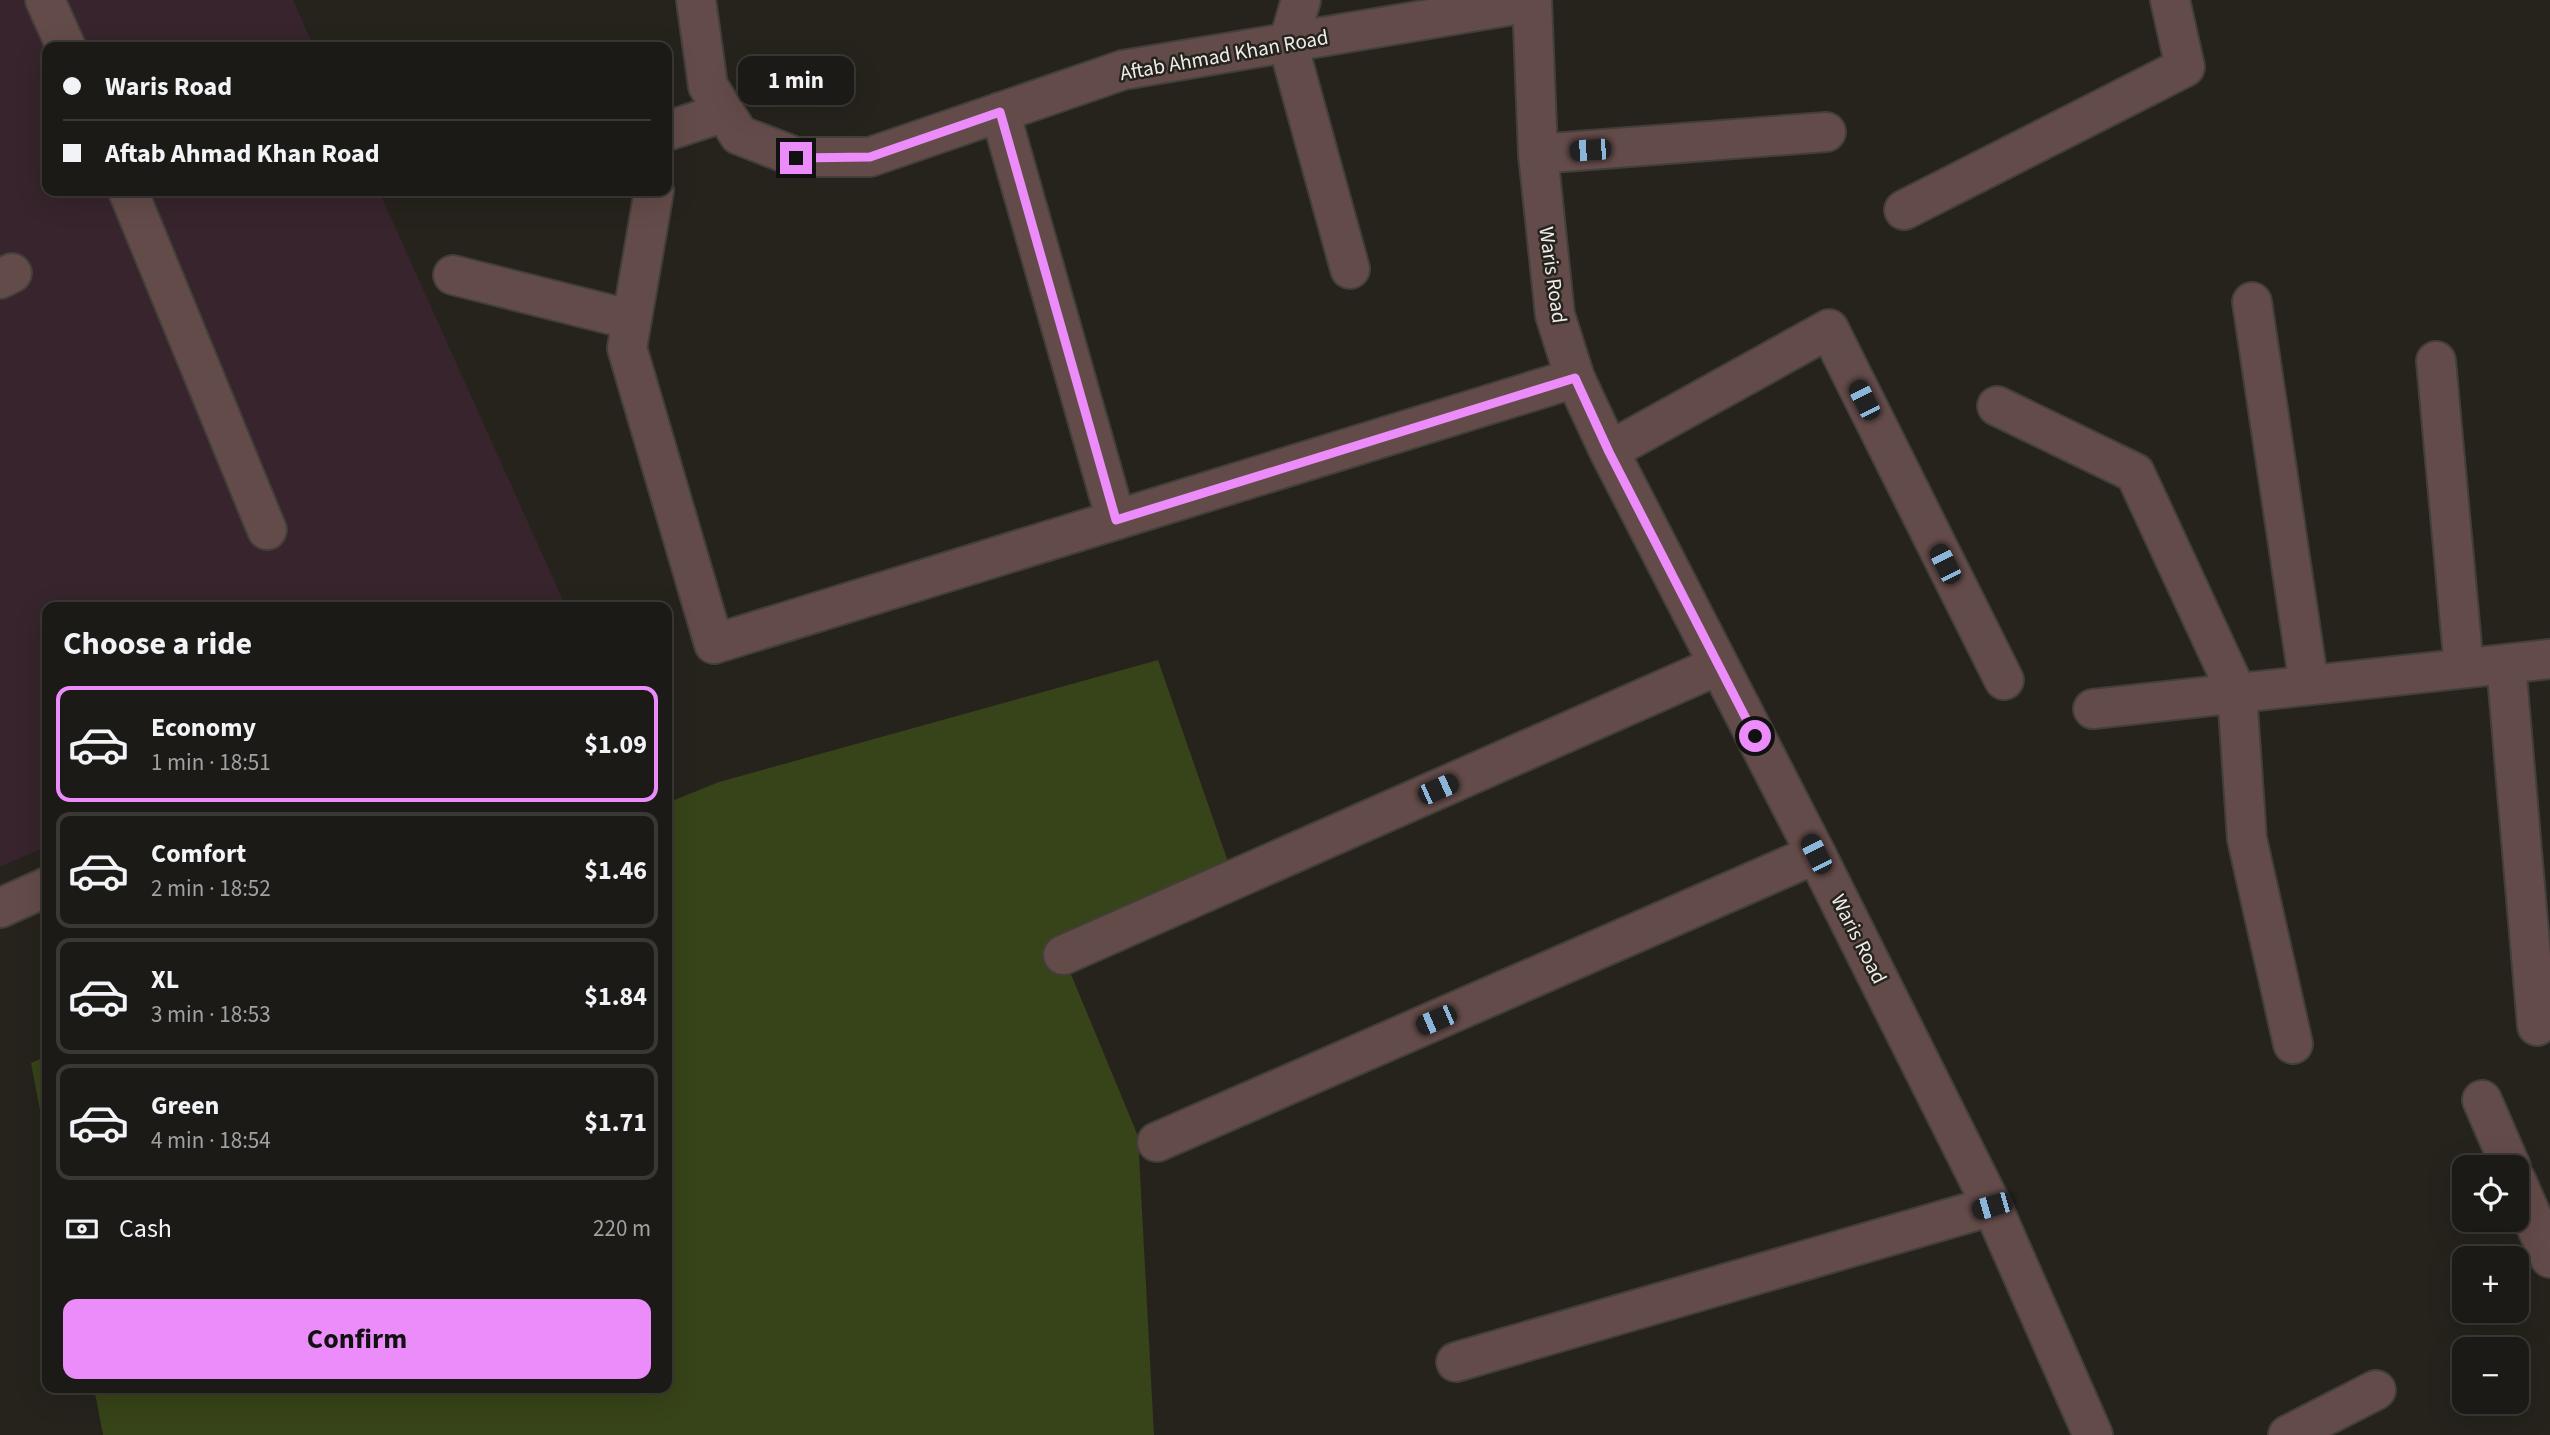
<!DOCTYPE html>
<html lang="en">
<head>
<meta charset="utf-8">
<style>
  body { margin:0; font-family:"Source Sans 3",sans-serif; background:#25231f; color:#f1f3f6; height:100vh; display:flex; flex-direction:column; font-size:26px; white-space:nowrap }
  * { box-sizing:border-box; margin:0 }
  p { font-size:23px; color:#a0a1a1 }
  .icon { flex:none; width:38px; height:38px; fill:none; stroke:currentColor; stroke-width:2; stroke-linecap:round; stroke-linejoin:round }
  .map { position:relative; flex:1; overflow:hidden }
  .side { position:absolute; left:42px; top:602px; width:630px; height:791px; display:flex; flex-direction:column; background:#1c1a16; border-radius:14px; box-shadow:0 7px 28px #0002,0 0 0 2px #3a3835 }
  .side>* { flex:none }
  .banner { position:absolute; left:42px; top:42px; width:630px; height:154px; border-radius:14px; box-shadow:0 7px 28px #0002,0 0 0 2px #3a3835; display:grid; align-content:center; height:154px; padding:0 21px; background:#1c1a16 }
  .fabs { position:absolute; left:2452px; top:1155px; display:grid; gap:14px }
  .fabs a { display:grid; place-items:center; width:77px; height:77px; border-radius:14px; background:#1c1a16; box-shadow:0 7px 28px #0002,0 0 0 2px #3a3835; font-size:35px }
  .end { position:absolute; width:32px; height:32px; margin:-16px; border:9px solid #ec8cfa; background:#111; box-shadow:0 0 0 4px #111 }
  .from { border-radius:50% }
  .bubble { position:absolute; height:49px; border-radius:14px; background:#1c1a16; box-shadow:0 7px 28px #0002,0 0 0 2px #3a3835; font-size:23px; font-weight:700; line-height:49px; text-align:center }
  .car { position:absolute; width:21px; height:42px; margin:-21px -10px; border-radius:9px; box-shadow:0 0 5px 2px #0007; background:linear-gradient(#222 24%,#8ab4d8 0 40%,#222 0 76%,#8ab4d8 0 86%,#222 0) }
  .banner b { display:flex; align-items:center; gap:24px; height:66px; font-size:26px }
  .banner b+b { border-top:2px solid #3a3835 }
  .banner i { width:18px; height:18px; background:#f1f3f6 }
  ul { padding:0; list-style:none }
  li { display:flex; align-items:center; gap:21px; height:116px; margin:0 14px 10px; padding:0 7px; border:4px solid #3a3835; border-radius:14px }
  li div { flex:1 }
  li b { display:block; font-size:26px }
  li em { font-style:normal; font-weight:700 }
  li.on { border-color:#ec8cfa }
  li>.icon { width:63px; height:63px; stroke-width:1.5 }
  h2 { padding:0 21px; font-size:32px; line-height:84px }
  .pay { display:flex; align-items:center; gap:18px; height:77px; padding:0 21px; font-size:26px }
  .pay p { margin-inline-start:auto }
  .button { display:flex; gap:14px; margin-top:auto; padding:14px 21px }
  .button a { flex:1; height:80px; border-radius:14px; background:#ec8cfa; color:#111; font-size:28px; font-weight:700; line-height:80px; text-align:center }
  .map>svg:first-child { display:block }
</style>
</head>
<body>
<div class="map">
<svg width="2550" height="1435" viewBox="0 0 2550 1435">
  <rect width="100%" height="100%" fill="#26231d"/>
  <path fill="#37242c" d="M0,0H293L314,47H47V191H379L566,607H47V846L0,867Z"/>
  <path fill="#374318" d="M1158,660L1234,879L1063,955L1138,1136L1154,1435H103L94,1388H667V803L719,782Z
    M47,1056V1147L31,1063Z"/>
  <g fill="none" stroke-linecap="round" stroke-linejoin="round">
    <g stroke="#423f3a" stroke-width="42">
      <path id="minor" d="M45,0L66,47
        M696,0L708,86L739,135L796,157H870L1123,70L1532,2
        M1301,0L1288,44L1350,269
        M1532,0L1538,154L1555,315L1575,378L1609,451L1816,854L1992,1206L2093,1435
        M1000,112L1116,520
        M667,131L725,112
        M1538,154L1826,132
        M128,191L267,530
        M654,191L627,348L714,644L1575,378
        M1904,210L2185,67L2170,0
        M453,275L632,320
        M0,279L12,273
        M2252,302L2309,685
        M2436,361L2464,668
        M1997,406L2135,473L2237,693L2247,839L2293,1044
        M1609,451L1829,329L2004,680
        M2506,664L2537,1026
        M2093,709L2550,659
        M0,908L47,887
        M1063,955L1719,665
        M2482,1100L2511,1167
        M1157,1142L1816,854
        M2516,1180L2550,1258
        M1456,1362L1992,1206
        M2288,1435L2376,1390"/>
    </g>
    <use href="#minor" stroke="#634b49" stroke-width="38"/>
  </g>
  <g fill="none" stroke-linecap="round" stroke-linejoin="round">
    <path stroke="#ec8cfa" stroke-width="9" d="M796,158L870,157L1000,112L1116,520L1575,378L1609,452L1755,736"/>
  </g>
  <g text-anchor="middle" stroke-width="5" stroke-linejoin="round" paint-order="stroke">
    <g font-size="21" fill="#eeece9" stroke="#26231d">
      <text transform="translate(1224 55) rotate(-10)" y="7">Aftab Ahmad Khan Road</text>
      <text transform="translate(1553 275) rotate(82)" y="7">Waris Road</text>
      <text transform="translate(1859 939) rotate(63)" y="7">Waris Road</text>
    </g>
  </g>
</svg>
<div class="fabs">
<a><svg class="icon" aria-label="locate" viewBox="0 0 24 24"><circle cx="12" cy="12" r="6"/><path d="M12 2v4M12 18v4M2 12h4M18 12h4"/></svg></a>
<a>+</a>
<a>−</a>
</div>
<i class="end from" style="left:1755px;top:736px"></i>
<i class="end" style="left:796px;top:158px"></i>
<div class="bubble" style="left:738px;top:56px;width:116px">1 min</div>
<i class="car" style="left:1590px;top:150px;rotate:266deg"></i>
<i class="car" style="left:1864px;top:400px;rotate:333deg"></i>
<i class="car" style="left:1945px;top:564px;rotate:333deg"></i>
<i class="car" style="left:1438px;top:789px;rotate:66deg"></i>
<i class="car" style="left:1816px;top:854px;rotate:333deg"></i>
<i class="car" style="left:1436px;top:1020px;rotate:247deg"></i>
<i class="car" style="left:1992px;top:1206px;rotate:254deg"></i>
<div class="banner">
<b><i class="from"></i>Waris Road</b>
<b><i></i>Aftab Ahmad Khan Road</b>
</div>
<section class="side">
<h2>Choose a ride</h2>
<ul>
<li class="on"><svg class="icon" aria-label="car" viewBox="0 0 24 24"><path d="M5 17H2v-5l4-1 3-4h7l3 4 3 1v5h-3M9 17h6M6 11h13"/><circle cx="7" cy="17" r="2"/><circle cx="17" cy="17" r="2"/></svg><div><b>Economy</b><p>1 min · 18:51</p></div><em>$1.09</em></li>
<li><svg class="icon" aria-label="car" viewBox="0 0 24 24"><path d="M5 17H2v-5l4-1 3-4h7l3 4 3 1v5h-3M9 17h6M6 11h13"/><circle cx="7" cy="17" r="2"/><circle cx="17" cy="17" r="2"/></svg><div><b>Comfort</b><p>2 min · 18:52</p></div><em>$1.46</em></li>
<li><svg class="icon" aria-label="car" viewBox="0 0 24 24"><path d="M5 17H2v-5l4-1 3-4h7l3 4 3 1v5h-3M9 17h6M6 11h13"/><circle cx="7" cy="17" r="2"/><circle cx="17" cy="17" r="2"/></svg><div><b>XL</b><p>3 min · 18:53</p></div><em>$1.84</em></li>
<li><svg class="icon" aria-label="car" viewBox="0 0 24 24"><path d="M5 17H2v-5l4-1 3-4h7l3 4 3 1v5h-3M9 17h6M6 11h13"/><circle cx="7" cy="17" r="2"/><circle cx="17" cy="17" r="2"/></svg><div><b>Green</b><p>4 min · 18:54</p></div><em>$1.71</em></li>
</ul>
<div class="pay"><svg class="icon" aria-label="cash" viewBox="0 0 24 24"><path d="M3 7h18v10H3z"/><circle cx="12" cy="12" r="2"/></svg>Cash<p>220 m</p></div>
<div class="button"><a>Confirm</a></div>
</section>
</div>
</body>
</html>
